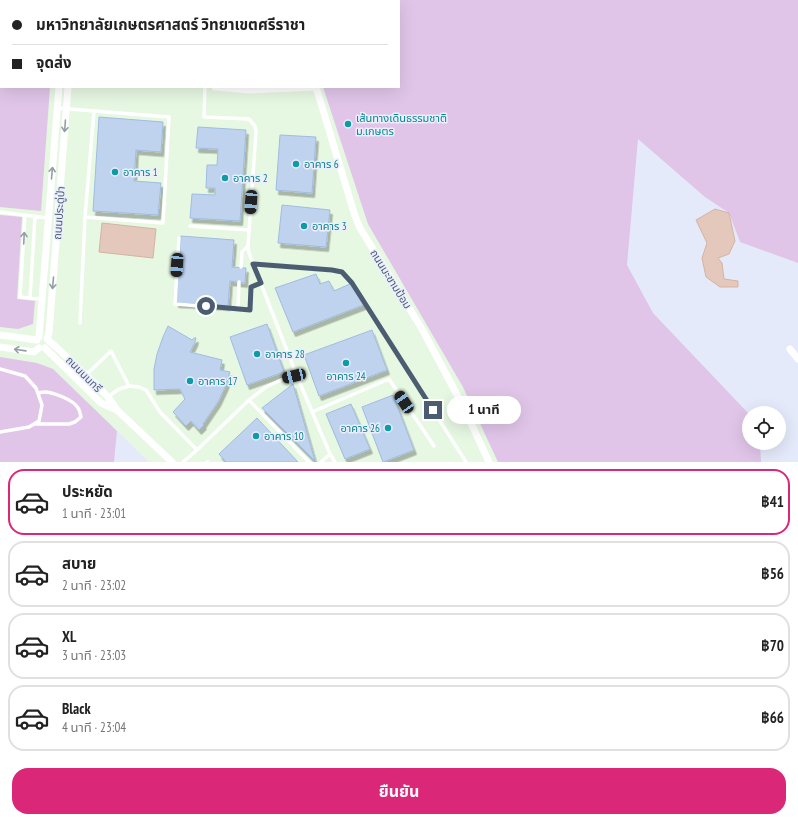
<!DOCTYPE html>
<html lang="th">
<head>
<meta charset="utf-8">
<style>
  body { margin:0; font-family:"PT Sans Narrow","Noto Sans Thai",sans-serif; background:#f6f6f6; color:#222; height:100vh; display:flex; flex-direction:column; font-size:15px; white-space:nowrap }
  * { box-sizing:border-box; margin:0 }
  p { font-size:13px; color:#767676 }
  .icon { flex:none; width:22px; height:22px; fill:none; stroke:currentColor; stroke-width:2; stroke-linecap:round; stroke-linejoin:round }
  .map { position:relative; height:462px; overflow:hidden }
  .drawer { display:flex; flex-direction:column; background:#fff; flex:1 }
  .drawer>* { flex:none }
  .banner { position:absolute; left:0px; top:0px; width:400px; height:88px; box-shadow:0 4px 16px #0002; display:grid; align-content:center; height:88px; padding:0 12px; background:#fff }
  .controls { position:absolute; left:742px; top:406px; display:grid; gap:8px }
  .controls a { display:grid; place-items:center; width:44px; height:44px; border-radius:50%; background:#fff; box-shadow:0 4px 16px #0002; font-size:20px }
  .end { position:absolute; width:18px; height:18px; margin:-9px; border:5px solid #4c5d72; background:#fff; box-shadow:0 0 0 2px #fff }
  .from { border-radius:50% }
  .bubble { position:absolute; height:28px; border-radius:14px; background:#fff; box-shadow:0 4px 16px #0002; font-size:13px; font-weight:700; line-height:28px; text-align:center }
  .car { position:absolute; width:12px; height:24px; margin:-12px -6px; border-radius:5px; box-shadow:0 0 3px 1px #0007; background:linear-gradient(#222 24%,#8ab4d8 0 40%,#222 0 76%,#8ab4d8 0 86%,#222 0) }
  .banner b { display:flex; align-items:center; gap:14px; height:38px; font-size:15px }
  .banner b+b { border-top:1px solid #e0e0e0 }
  .banner i { width:10px; height:10px; background:#222 }
  ul { padding:7px 0 0; list-style:none }
  li { display:flex; align-items:center; gap:12px; height:66px; margin:0 8px 6px; padding:0 4px; border:2px solid #e0e0e0; border-radius:16px }
  li div { flex:1 }
  li b { display:block; font-size:15px }
  li em { font-style:normal; font-weight:700 }
  li.on { border-color:#db2777 }
  li>.icon { width:36px; height:36px; stroke-width:1.5 }
  .primary-button { display:flex; gap:8px; margin-top:auto; padding:8px 12px }
  .primary-button a { flex:1; height:46px; border-radius:16px; background:#db2777; color:#fff; font-size:16px; font-weight:700; line-height:46px; text-align:center }
  .map>svg:first-child { display:block }
</style>
</head>
<body>
<div class="map">
<svg width="798" height="462" viewBox="0 0 798 462">
  <defs>
    <filter id="shadow"><feDropShadow dx="2.5" dy="4.5" stdDeviation="0" flood-color="#0004"/></filter>
  </defs>
  <rect width="100%" height="100%" fill="#e5eafb"/>
  <path fill="#e6f7e2" d="M0,0H269L270,1H1V87H323L368,224L463,387L498,462H149L53,369L37,363L0,357Z"/>
  <path fill="#e0c5e8" d="M0,0H48V1H1V87H50L41,211L0,207Z
    M269,0H798V263L740,242L729,213L705,197L638,139L627,265L653,313L749,414V443H760L761,462H498L463,387L368,224L323,87H399V1H270Z
    M0,215L22,217L17,299L35,301L33,324L18,329L0,327Z
    M0,357L37,363L53,369L117,431L114,462H0Z"/>
  <path fill="#e3c8bb" stroke="#d4b3a2" d="M715,209L729,213L735,241L729,254L718,258L722,263L724,279L738,281V287H720L706,277L702,258L707,243L696,220Z
    M102,223L156,229L153,258L99,252Z"/>
  <path fill="#bfd3ef" stroke="#a0bce0" filter="url(#shadow)" d="M99,117L163,122L161,152L136,150L134,181L161,183L158,215L93,211Z
    M198,127L246,130L240,221L190,218L192,194L215,195V188H206L207,165H217L218,149L196,148Z
    M280,135L316,137L312,193L276,190Z
    M282,205L330,210L326,247L278,243Z
    M181,236L234,240L232,267L246,268L245,283L230,281L228,306L176,303Z
    M316,274L320,284L329,281L334,291L352,283L366,304L293,332L275,288Z
    M267,324L284,372L247,385L230,337Z
    M168,326L192,340L194,338H196L195,342L190,352L222,360L220,370L230,372L226,385L218,402L203,424L204,425L199,430L191,421L186,426L173,412L185,399L180,389L154,390V369L157,354L163,337Z
    M372,330L387,370L319,396L304,355Z
    M293,384L315,461L262,408Z
    M393,395L414,450L383,462L362,407Z
    M351,404L370,449L345,459L326,414Z
    M257,418L298,462H226L219,454Z"/>
  <g fill="none" stroke-linecap="round" stroke-linejoin="round">
    <path stroke="#fff" stroke-width="3.5" d="M205,87L204,117L249,119L255,126L256,132L248,246L249,253L297,376L330,454L335,462
      M57,108L169,117L163,223L85,217
      M0,212L48,218
      M25,215L20,297L42,299
      M190,226L249,230
      M179,238L175,304L238,309
      M253,264L336,271L342,272L350,280L466,462
      M241,267L242,252L248,246
      M239,282L238,309L250,310L251,287L261,283
      M30,298L35,217
      M80,323L85,217L94,111
      M0,369L25,376L36,388L42,405L39,421L29,427L0,432
      M86,375L111,351L129,386
      M108,397L119,389L129,386L139,387L146,390L160,412L197,450
      M249,400L309,462
      M312,412L389,379L434,446
      M35,424H69L75,422L81,417C80,414 80,410 78,408C74,400 53,392 44,392C42,392 40,393 38,393
      M183,462L197,450L249,400L266,387L283,379L297,376
      M207,462H208
      M321,462L330,454"/>
    <path stroke="#fff" stroke-width="7" d="M259,0L260,1
      M66,1V0
      M75,1V0
      M215,87L250,90L316,87
      M316,87L355,216L360,228L422,329L463,406L489,462
      M0,335L37,340
      M39,337L59,87
      M47,339L49,333L68,87
      M48,340L55,346L86,375L108,397L117,410L172,462
      M0,347L34,352L39,348
      M45,348L101,403L117,410
      M790,349L798,359"/>
  </g>
  <defs><path id="oneway-shaft" d="M-6 0H5M1.5-3L5.5 0L1.5 3" fill="none" stroke-width="1.6" stroke-linecap="round" stroke-linejoin="round"/></defs>
  <g stroke="#949eaa">
    <use href="#oneway-shaft" transform="translate(65 126) rotate(94)"/>
    <use href="#oneway-shaft" transform="translate(52 173) rotate(-85)"/>
    <use href="#oneway-shaft" transform="translate(24 238) rotate(-87)"/>
    <use href="#oneway-shaft" transform="translate(53 283) rotate(95)"/>
    <use href="#oneway-shaft" transform="translate(20 350) rotate(-172)"/>
  </g>
  <g fill="none" stroke-linecap="round" stroke-linejoin="round">
    <path stroke="#4c5d72" stroke-width="5" d="M206,306L250,310L251,287L261,283L253,264L332,270L342,272L352,283L433,410"/>
  </g>
  <g fill="#0f9aa8" stroke="#ebeffe" stroke-width="1.5">
    <circle cx="348" cy="124" r="4"/>
    <circle cx="296" cy="164" r="4"/>
    <circle cx="115" cy="172" r="4"/>
    <circle cx="225" cy="178" r="4"/>
    <circle cx="304" cy="226" r="4"/>
    <circle cx="257" cy="354" r="4"/>
    <circle cx="346" cy="363" r="4"/>
    <circle cx="190" cy="381" r="4"/>
    <circle cx="388" cy="428" r="4"/>
    <circle cx="256" cy="436" r="4"/>
  </g>
  <g text-anchor="middle" stroke-width="3" stroke-linejoin="round" paint-order="stroke">
    <g font-size="11" fill="#0d838f" stroke="#ebeffe" text-anchor="start">
      <text x="356" y="122">เส้นทางเดินธรรมชาติ<tspan x="356" dy="13">ม.เกษตร</tspan></text>
      <text x="304" y="168">อาคาร 6</text>
      <text x="123" y="176">อาคาร 1</text>
      <text x="233" y="182">อาคาร 2</text>
      <text x="312" y="230">อาคาร 3</text>
      <text x="265" y="358">อาคาร 28</text>
      <text x="346" y="380" text-anchor="middle">อาคาร 24</text>
      <text x="198" y="385">อาคาร 17</text>
      <text x="380" y="432" text-anchor="end">อาคาร 26</text>
      <text x="264" y="440">อาคาร 10</text>
    </g>
    <g font-size="11" fill="#4c5d72" stroke="#ebeffe">
      <text transform="translate(59 213) rotate(-86)" y="4">ถนนประดู่ป่า</text>
      <text transform="translate(391 279) rotate(58)" y="4">ถนนมะขามป้อม</text>
      <text transform="translate(84 374) rotate(45)" y="4">ถนนนนทรี</text>
    </g>
  </g>
</svg>
<div class="controls">
<a><svg class="icon" aria-label="locate" viewBox="0 0 24 24"><circle cx="12" cy="12" r="6"/><path d="M12 2v4M12 18v4M2 12h4M18 12h4"/></svg></a>
</div>
<i class="end from" style="left:206px;top:306px"></i>
<i class="end" style="left:433px;top:410px"></i>
<div class="bubble" style="left:447px;top:396px;width:74px">1 นาที</div>
<i class="car" style="left:251px;top:202px;rotate:184deg"></i>
<i class="car" style="left:177px;top:265px;rotate:184deg"></i>
<i class="car" style="left:294px;top:376px;rotate:257deg"></i>
<i class="car" style="left:404px;top:402px;rotate:326deg"></i>
<div class="banner">
<b><i class="from"></i>มหาวิทยาลัยเกษตรศาสตร์ วิทยาเขตศรีราชา</b>
<b><i></i>จุดส่ง</b>
</div>
</div>
<section class="drawer">
<ul>
<li class="on"><svg class="icon" aria-label="car" viewBox="0 0 24 24"><path d="M5 17H2v-5l4-1 3-4h7l3 4 3 1v5h-3M9 17h6M6 11h13"/><circle cx="7" cy="17" r="2"/><circle cx="17" cy="17" r="2"/></svg><div><b>ประหยัด</b><p>1 นาที · 23:01</p></div><em>฿41</em></li>
<li><svg class="icon" aria-label="car" viewBox="0 0 24 24"><path d="M5 17H2v-5l4-1 3-4h7l3 4 3 1v5h-3M9 17h6M6 11h13"/><circle cx="7" cy="17" r="2"/><circle cx="17" cy="17" r="2"/></svg><div><b>สบาย</b><p>2 นาที · 23:02</p></div><em>฿56</em></li>
<li><svg class="icon" aria-label="car" viewBox="0 0 24 24"><path d="M5 17H2v-5l4-1 3-4h7l3 4 3 1v5h-3M9 17h6M6 11h13"/><circle cx="7" cy="17" r="2"/><circle cx="17" cy="17" r="2"/></svg><div><b>XL</b><p>3 นาที · 23:03</p></div><em>฿70</em></li>
<li><svg class="icon" aria-label="car" viewBox="0 0 24 24"><path d="M5 17H2v-5l4-1 3-4h7l3 4 3 1v5h-3M9 17h6M6 11h13"/><circle cx="7" cy="17" r="2"/><circle cx="17" cy="17" r="2"/></svg><div><b>Black</b><p>4 นาที · 23:04</p></div><em>฿66</em></li>
</ul>
<div class="primary-button"><a>ยืนยัน</a></div>
</section>
</body>
</html>
